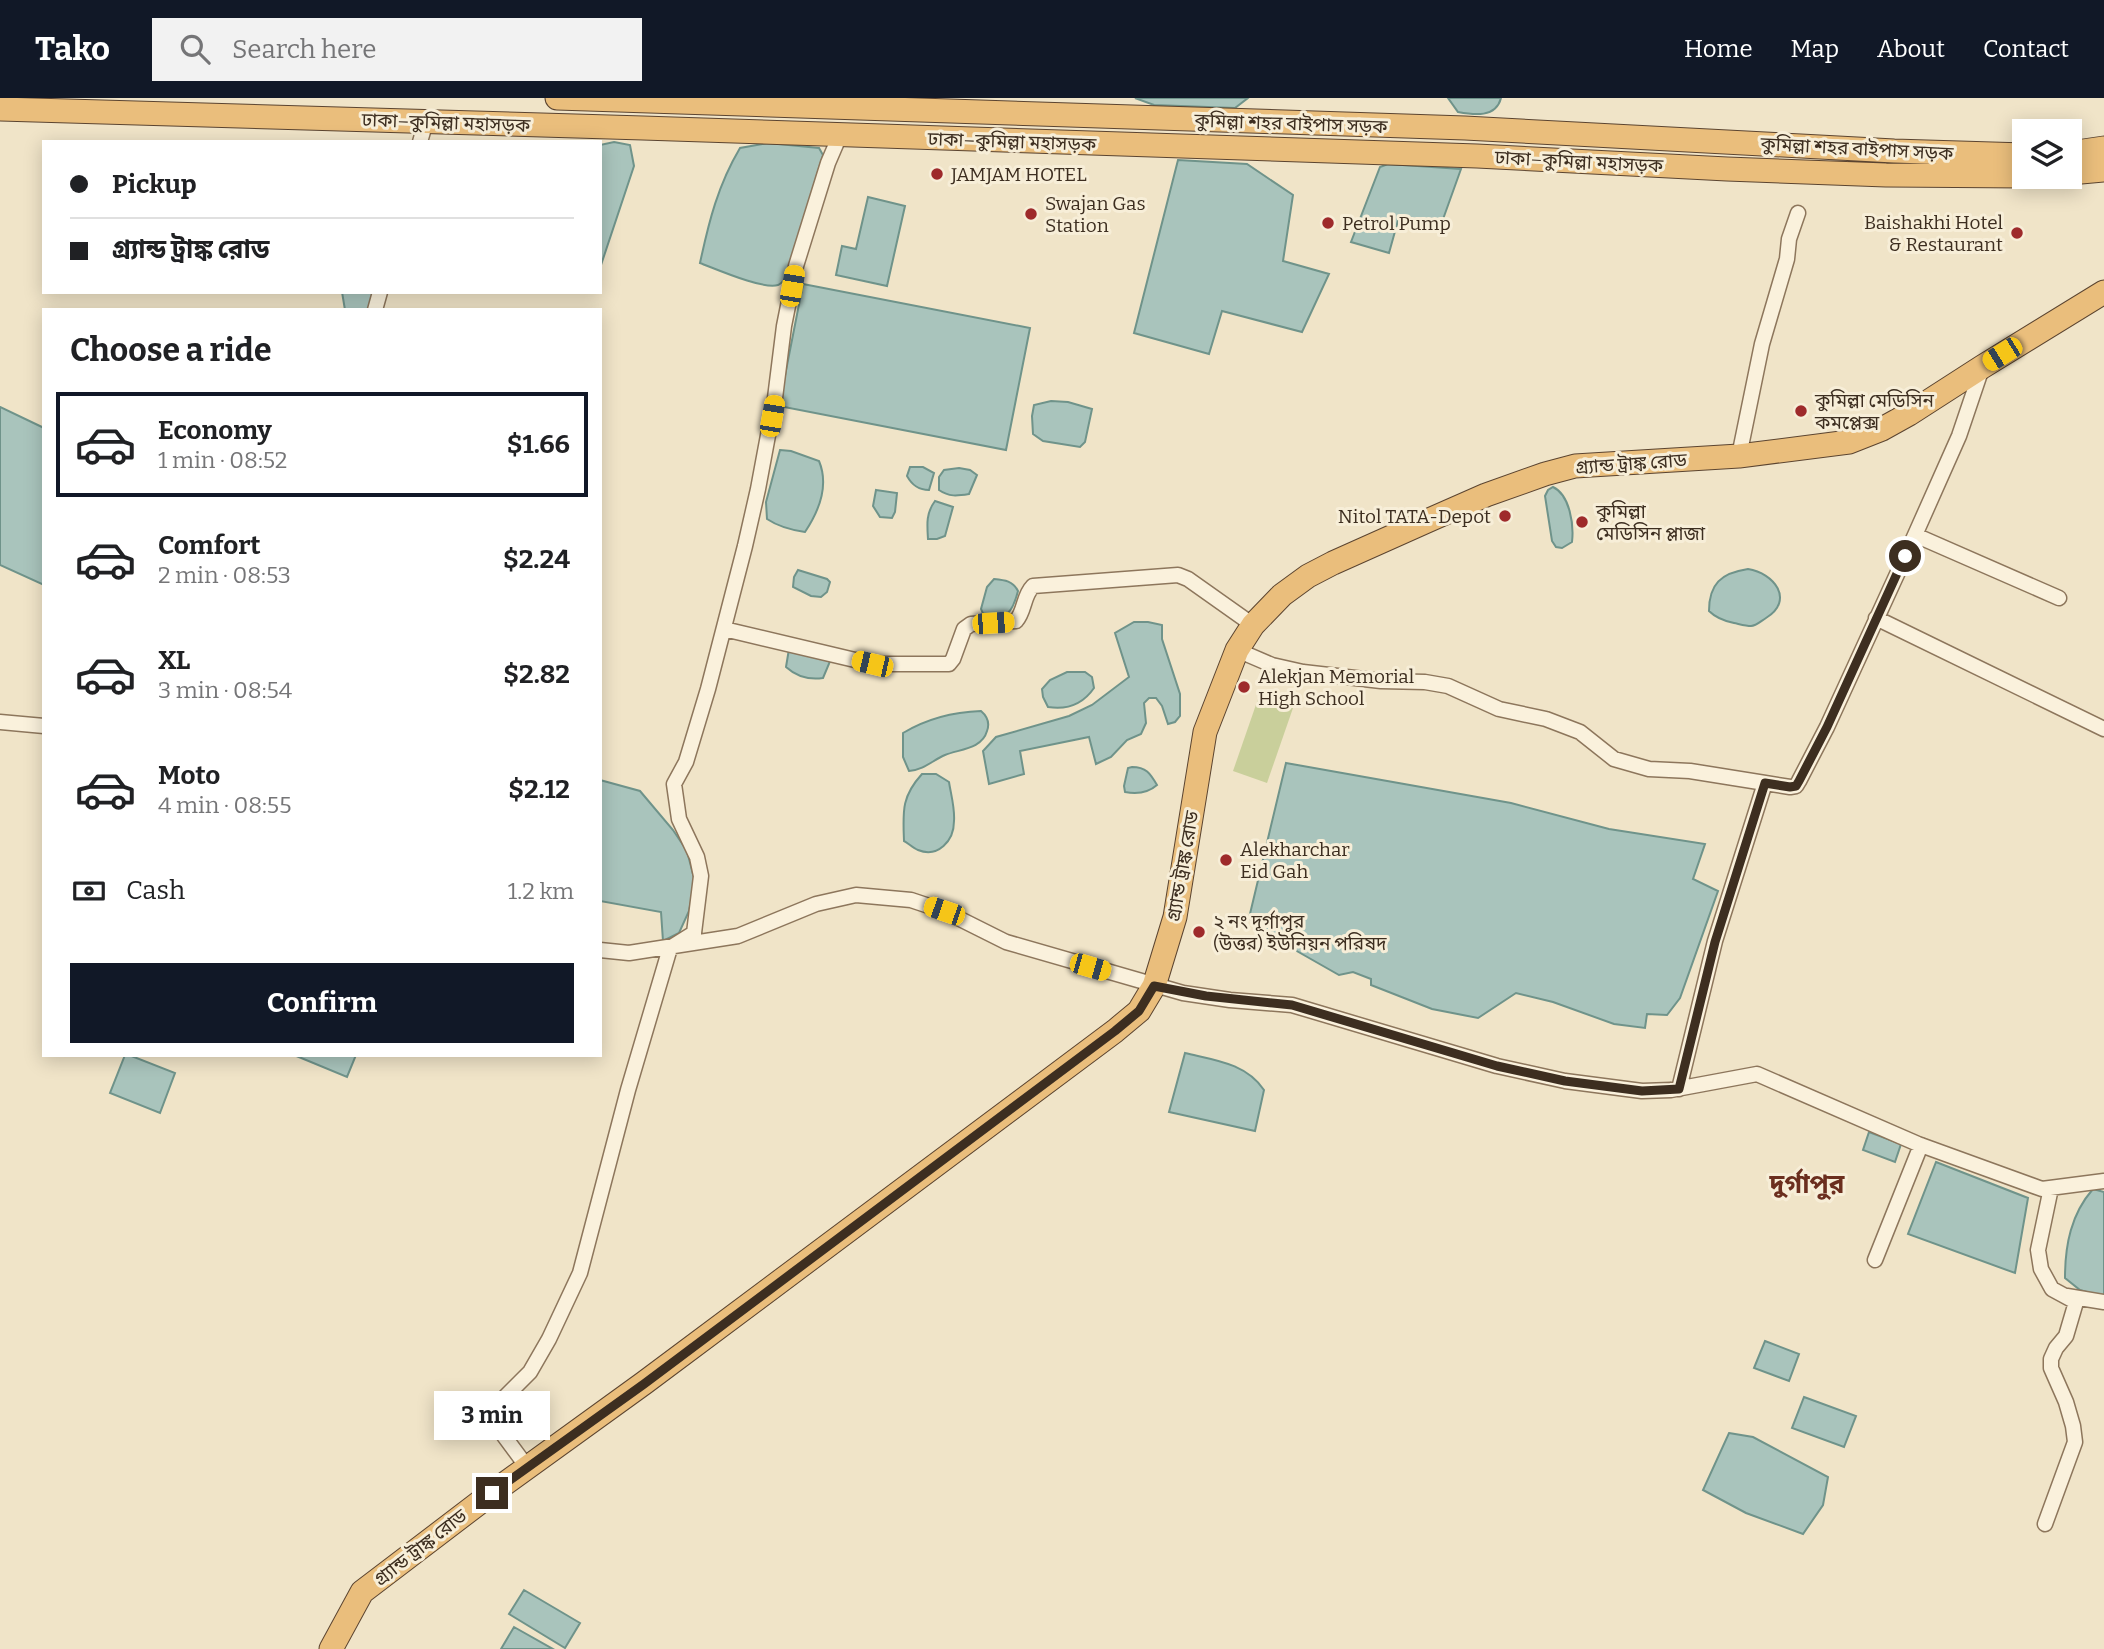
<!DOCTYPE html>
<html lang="en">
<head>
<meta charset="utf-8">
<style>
  body { margin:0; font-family:Bitter,"Noto Sans Bengali",serif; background:#f2f2f2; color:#202124; height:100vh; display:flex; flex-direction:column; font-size:26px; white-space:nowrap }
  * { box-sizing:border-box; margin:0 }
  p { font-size:23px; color:#757577 }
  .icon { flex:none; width:38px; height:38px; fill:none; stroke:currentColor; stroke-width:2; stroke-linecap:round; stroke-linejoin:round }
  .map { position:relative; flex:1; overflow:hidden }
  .panel { position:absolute; left:42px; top:210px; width:560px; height:749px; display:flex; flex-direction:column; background:#fff; border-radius:0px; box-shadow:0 4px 18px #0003 }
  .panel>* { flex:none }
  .top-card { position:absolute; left:42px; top:42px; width:560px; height:154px; border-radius:0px; box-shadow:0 4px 18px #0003; display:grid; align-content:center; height:154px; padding:0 28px; background:#fff }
  .buttons { position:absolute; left:2012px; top:21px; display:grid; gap:14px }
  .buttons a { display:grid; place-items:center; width:70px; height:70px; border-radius:0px; background:#fff; box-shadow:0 4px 18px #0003; font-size:35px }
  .end { position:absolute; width:32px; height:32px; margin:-16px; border:9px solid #3d2e20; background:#fff; box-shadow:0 0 0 4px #fff }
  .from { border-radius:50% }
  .bubble { position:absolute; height:49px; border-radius:0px; background:#fff; box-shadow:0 4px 18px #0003; font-size:23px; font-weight:700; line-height:49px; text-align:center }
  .car { position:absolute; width:21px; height:42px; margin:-21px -10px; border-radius:9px; box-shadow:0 0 5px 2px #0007; background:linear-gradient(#f5c518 24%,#345 0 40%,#f5c518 0 76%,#345 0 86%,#f5c518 0) }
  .top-card b { display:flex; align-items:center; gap:24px; height:66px; font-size:26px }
  .top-card b+b { border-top:2px solid #e0e0e0 }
  .top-card i { width:18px; height:18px; background:#202124 }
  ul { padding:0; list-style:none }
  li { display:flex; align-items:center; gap:21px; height:105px; margin:0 14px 10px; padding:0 14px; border:4px solid transparent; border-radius:0px }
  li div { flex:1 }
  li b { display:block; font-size:26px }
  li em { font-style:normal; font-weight:700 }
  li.active { border-color:#111827 }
  li>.icon { width:63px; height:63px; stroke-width:1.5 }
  h2 { padding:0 28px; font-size:32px; line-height:84px }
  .pay { display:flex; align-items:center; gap:18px; height:77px; padding:0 28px; font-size:26px }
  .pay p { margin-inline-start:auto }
  .primary-button { display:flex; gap:14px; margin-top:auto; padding:14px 28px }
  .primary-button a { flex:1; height:80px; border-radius:0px; background:#111827; color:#fff; font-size:28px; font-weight:700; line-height:80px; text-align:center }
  header { display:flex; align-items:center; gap:42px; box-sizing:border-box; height:98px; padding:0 35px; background:#111827; color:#fff }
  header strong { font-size:33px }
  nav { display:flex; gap:38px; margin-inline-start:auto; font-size:24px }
  .search { width:490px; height:63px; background:#f2f2f2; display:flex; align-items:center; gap:18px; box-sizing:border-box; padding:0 24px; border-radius:0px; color:#757577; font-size:26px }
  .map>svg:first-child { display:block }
</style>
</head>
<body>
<header>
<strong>Tako</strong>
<div class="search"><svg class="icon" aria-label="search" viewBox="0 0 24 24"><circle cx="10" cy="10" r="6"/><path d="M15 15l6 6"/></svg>Search here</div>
<nav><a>Home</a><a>Map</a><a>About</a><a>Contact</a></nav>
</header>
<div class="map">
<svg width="2104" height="1551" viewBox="0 0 2104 1551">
  <rect width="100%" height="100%" fill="#f0e4c8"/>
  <path fill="#c9cf9b" d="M1259,598L1293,610L1267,685L1233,673Z"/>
  <path fill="#a9c4bc" stroke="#6f938a" stroke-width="2" d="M1135,0H1248L1235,10L1154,7Z
    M1448,0H1501C1496,20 1474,17 1458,14Z
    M614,44L630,47L634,68L600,170V47Z
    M768,45L819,50L823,57L786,180C784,182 781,186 778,187C764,192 716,171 700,165C709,123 718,87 740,50Z
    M1178,62L1247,66L1293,97L1283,163L1329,176L1302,234L1222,213L1209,256L1134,235Z
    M1388,66L1461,71L1442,124L1399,119L1389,155L1351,144L1380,69Z
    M868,99L905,108L887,188L836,177L842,148L856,151Z
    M803,186L1030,230L1006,352L779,308Z
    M342,194H378L373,212H345Z
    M1051,303L1068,304L1092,311L1085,344L1080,349L1043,343L1033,336L1032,318L1034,307Z
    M0,309L44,330V487L0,467Z
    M780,352L791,353L819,363C829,387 819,413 805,434C791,432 779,429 767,421L766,404Z
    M910,369H923L934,375L929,392C918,392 912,387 907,378Z
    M959,370L970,372L977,377L969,396C957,398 949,399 939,392V379L944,372Z
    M1553,389C1570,397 1574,427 1572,444L1562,450L1556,449L1552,443L1545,398L1548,392Z
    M876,392L897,395L895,414L892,420L880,419L873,408Z
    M935,403L953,409L945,438L937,441H928C927,426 926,415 935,403Z
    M1748,471C1774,475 1795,502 1766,520C1761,523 1756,528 1751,528C1746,528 1739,526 1734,525C1724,523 1716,520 1709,513C1709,486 1721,475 1748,471Z
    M798,472L827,481L830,484L827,494L821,499L811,498L793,489L794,479Z
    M994,481C1005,482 1013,483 1018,493C1013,513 1006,525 984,518L981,511L987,489Z
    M1134,524H1148L1162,527V541L1180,596V618L1175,624L1168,626L1162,608L1156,600H1149L1144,605L1146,625L1141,636L1127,642L1111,659L1096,666L1089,639L1020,653L1024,676L989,686L983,653L996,639L1069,618L1092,607L1129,579L1115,535Z
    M789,551L831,561L823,580C809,582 797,579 786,569Z
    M1067,574H1085L1092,579L1094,590C1083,606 1067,612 1048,609L1043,599L1042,591L1050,582Z
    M981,613C988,619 990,625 987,633C982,651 960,651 945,657C933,662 924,672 909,673L903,659V635C928,620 952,614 981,613Z
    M1286,665L1511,705L1609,731L1705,746L1693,781L1718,793L1680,900L1667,917L1647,916L1645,930L1614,926L1553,904L1516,895L1478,920L1432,911L1371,887V881L1353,874L1339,877L1295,852L1249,820Z
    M1132,669C1146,669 1150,675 1157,687C1148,695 1136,696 1125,694L1124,688L1128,670Z
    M922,676H936L949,684C951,697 955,710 954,723C954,743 938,760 918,752C913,750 908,745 904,743C903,714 901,699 922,676Z
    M600,682L640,693L673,732L687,753L695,784L689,813L679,835L663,843L661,814L600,803Z
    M1185,955C1214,962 1246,965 1264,992L1255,1033L1169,1014Z
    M125,957H129L175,975L160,1015L110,995Z
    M294,957H356L347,979Z
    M1869,1034L1901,1046L1895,1064L1863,1052Z
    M1936,1064L2028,1100L2015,1175L1908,1136Z
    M2093,1091L2104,1094V1199L2080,1192L2065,1180C2065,1147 2071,1116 2093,1091Z
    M1765,1243L1799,1256L1789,1283L1754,1270Z
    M1804,1299L1856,1318L1844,1349L1792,1330Z
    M1729,1335L1753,1339L1828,1379L1823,1407L1803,1436L1746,1415L1703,1392Z
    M524,1492L580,1525L565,1550L509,1516Z
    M514,1529L553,1551H501Z"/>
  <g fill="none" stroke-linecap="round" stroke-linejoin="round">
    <g stroke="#8d765c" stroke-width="17">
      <path id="minor" d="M420,44L426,23
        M375,212L380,194
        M1739,358L1762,246L1787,161L1789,141L1798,115
        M1915,437L2059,500
        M1876,520L2104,631
        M724,531L872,566H949L953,561L964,531L971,526L1016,523C1025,513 1023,498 1033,488L1178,477L1188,481L1253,527
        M1237,552L1272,567L1303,574L1381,583L1425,584L1448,588L1499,611L1546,621L1580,634L1614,661L1649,671L1690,673L1765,685
        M0,624L44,628
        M600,852L629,855L738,838L816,806L856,797L911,802L944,813L1006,844L1183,895L1230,902L1292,907L1497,968L1565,983L1642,993L1671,992L1757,976L1918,1046L2042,1091L2104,1083
        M1679,991L1715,843L1765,685L1790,689L1796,688L1799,683L1827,629L1915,437L1959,338L1982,270
        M1875,1162L1921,1047
        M2067,1198L2104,1204
        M527,1369L496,1327L495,1309L530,1274L549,1241L580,1175L628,992L670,850L694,835L701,778L697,759L679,721L674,686L686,664L708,591L745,448L758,391L775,300L784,228L796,168L828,65L840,37
        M2045,1426L2075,1344L2073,1328L2066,1304L2051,1270V1261L2056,1250L2066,1238L2076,1204L2052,1191L2041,1171L2038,1152L2051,1090"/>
    </g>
    <g stroke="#5b4430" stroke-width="25">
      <path id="trunk" d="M557,0L1465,30L1894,53L2025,57
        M0,11L643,30L1477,58L1727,71L1886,77L2025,78
        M2070,55L2104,50
        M2070,75L2104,72
        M331,1551L362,1494L492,1395L644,1285L1115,933L1139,913L1154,888L1175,819L1205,634L1237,552L1253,527L1282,497L1308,478L1333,465L1427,423L1486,397L1545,376L1575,368L1739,358L1849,344L1882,331L1909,316L1982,269L2104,194"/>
    </g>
    <use href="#minor" stroke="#faf1dc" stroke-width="14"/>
    <use href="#trunk" stroke="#eabe7c" stroke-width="23"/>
  </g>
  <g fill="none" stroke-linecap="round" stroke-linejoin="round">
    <path stroke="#3d2e20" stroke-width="9" d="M492,1395L644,1286L1115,933L1139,913L1154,888L1206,898L1292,907L1497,968L1565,983L1642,993L1679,991L1715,844L1765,685L1790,689L1796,688L1799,683L1827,629L1905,458"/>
  </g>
  <g fill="#9e2a2b" stroke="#f7eed8" stroke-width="2.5">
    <circle cx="937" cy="76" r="7"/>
    <circle cx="1031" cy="116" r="7"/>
    <circle cx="1328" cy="125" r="7"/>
    <circle cx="2017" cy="135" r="7"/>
    <circle cx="1801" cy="313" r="7"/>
    <circle cx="1505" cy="418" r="7"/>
    <circle cx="1582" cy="424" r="7"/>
    <circle cx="1244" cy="589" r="7"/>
    <circle cx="1226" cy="762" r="7"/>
    <circle cx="1199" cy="834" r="7"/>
  </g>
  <g text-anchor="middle" stroke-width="6" stroke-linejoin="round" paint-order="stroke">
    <g font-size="19" fill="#3d2e20" stroke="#f7eed8">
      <text transform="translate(446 24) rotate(2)" y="7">ঢাকা–কুমিল্লা মহাসড়ক</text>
      <text transform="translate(1291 25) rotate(2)" y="7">কুমিল্লা শহর বাইপাস সড়ক</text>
      <text transform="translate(1012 43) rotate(2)" y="7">ঢাকা–কুমিল্লা মহাসড়ক</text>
      <text transform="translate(1857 50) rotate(3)" y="7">কুমিল্লা শহর বাইপাস সড়ক</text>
      <text transform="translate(1579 63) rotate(3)" y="7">ঢাকা–কুমিল্লা মহাসড়ক</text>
      <text transform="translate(1631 365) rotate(-4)" y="7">গ্র্যান্ড ট্রাঙ্ক রোড</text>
      <text transform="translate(1182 768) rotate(-80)" y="7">গ্র্যান্ড ট্রাঙ্ক রোড</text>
      <text transform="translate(420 1449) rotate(-38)" y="7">গ্র্যান্ড ট্রাঙ্ক রোড</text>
    </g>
    <g font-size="19" fill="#3d2e20" stroke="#f7eed8" text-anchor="start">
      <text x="951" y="83">JAMJAM HOTEL</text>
      <text x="1045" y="112">Swajan Gas<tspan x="1045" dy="22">Station</tspan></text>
      <text x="2003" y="131" text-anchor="end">Baishakhi Hotel<tspan x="2003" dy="22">&amp; Restaurant</tspan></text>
      <text x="1342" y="132">Petrol Pump</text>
      <text x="1815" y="309">কুমিল্লা মেডিসিন<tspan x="1815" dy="22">কমপ্লেক্স</tspan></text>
      <text x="1596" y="420">কুমিল্লা<tspan x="1596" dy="22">মেডিসিন প্লাজা</tspan></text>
      <text x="1491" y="425" text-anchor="end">Nitol TATA-Depot</text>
      <text x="1258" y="585">Alekjan Memorial<tspan x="1258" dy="22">High School</tspan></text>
      <text x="1240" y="758">Alekharchar<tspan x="1240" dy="22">Eid Gah</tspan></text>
      <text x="1213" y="830">২ নং দূর্গাপুর<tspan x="1213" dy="22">(উত্তর) ইউনিয়ন পরিষদ</tspan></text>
    </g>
    <g font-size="26" font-weight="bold" fill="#6b2e1e" stroke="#f7eed8">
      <text x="1807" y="1095">দুর্গাপুর</text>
    </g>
  </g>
</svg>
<div class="buttons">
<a><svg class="icon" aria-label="layers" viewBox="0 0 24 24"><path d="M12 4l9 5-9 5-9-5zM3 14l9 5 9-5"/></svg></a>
</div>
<i class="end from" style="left:1905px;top:458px"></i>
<i class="end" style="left:492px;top:1395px"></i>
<div class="bubble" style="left:434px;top:1293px;width:116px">3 min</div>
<i class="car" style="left:792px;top:188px;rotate:10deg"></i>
<i class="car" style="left:2002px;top:256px;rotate:238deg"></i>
<i class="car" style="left:772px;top:318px;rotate:10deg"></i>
<i class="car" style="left:993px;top:525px;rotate:86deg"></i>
<i class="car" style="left:872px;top:566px;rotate:283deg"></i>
<i class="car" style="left:944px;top:813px;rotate:289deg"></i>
<i class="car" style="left:1090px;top:869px;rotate:106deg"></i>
<div class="top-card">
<b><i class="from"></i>Pickup</b>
<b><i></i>গ্র্যান্ড ট্রাঙ্ক রোড</b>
</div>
<section class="panel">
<h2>Choose a ride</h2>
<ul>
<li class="active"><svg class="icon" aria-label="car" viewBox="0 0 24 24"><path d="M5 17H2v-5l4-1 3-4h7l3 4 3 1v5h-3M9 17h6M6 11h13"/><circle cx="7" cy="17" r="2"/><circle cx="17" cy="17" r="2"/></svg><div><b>Economy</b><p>1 min · 08:52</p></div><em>$1.66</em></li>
<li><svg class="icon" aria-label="car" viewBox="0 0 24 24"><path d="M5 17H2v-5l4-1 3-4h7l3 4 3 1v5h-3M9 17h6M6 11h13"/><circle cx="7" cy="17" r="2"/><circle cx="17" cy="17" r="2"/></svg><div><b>Comfort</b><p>2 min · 08:53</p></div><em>$2.24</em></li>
<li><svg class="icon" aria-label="car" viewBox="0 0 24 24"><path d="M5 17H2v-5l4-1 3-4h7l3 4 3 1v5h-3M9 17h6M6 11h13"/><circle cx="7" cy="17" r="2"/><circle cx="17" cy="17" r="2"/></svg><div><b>XL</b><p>3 min · 08:54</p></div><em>$2.82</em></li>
<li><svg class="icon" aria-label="car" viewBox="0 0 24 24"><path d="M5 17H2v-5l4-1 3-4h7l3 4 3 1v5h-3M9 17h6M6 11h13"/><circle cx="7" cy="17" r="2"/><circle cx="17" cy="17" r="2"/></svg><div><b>Moto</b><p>4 min · 08:55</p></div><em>$2.12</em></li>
</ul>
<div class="pay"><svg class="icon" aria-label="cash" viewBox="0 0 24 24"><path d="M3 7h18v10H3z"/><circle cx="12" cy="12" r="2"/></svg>Cash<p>1.2 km</p></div>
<div class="primary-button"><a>Confirm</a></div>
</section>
</div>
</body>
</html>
